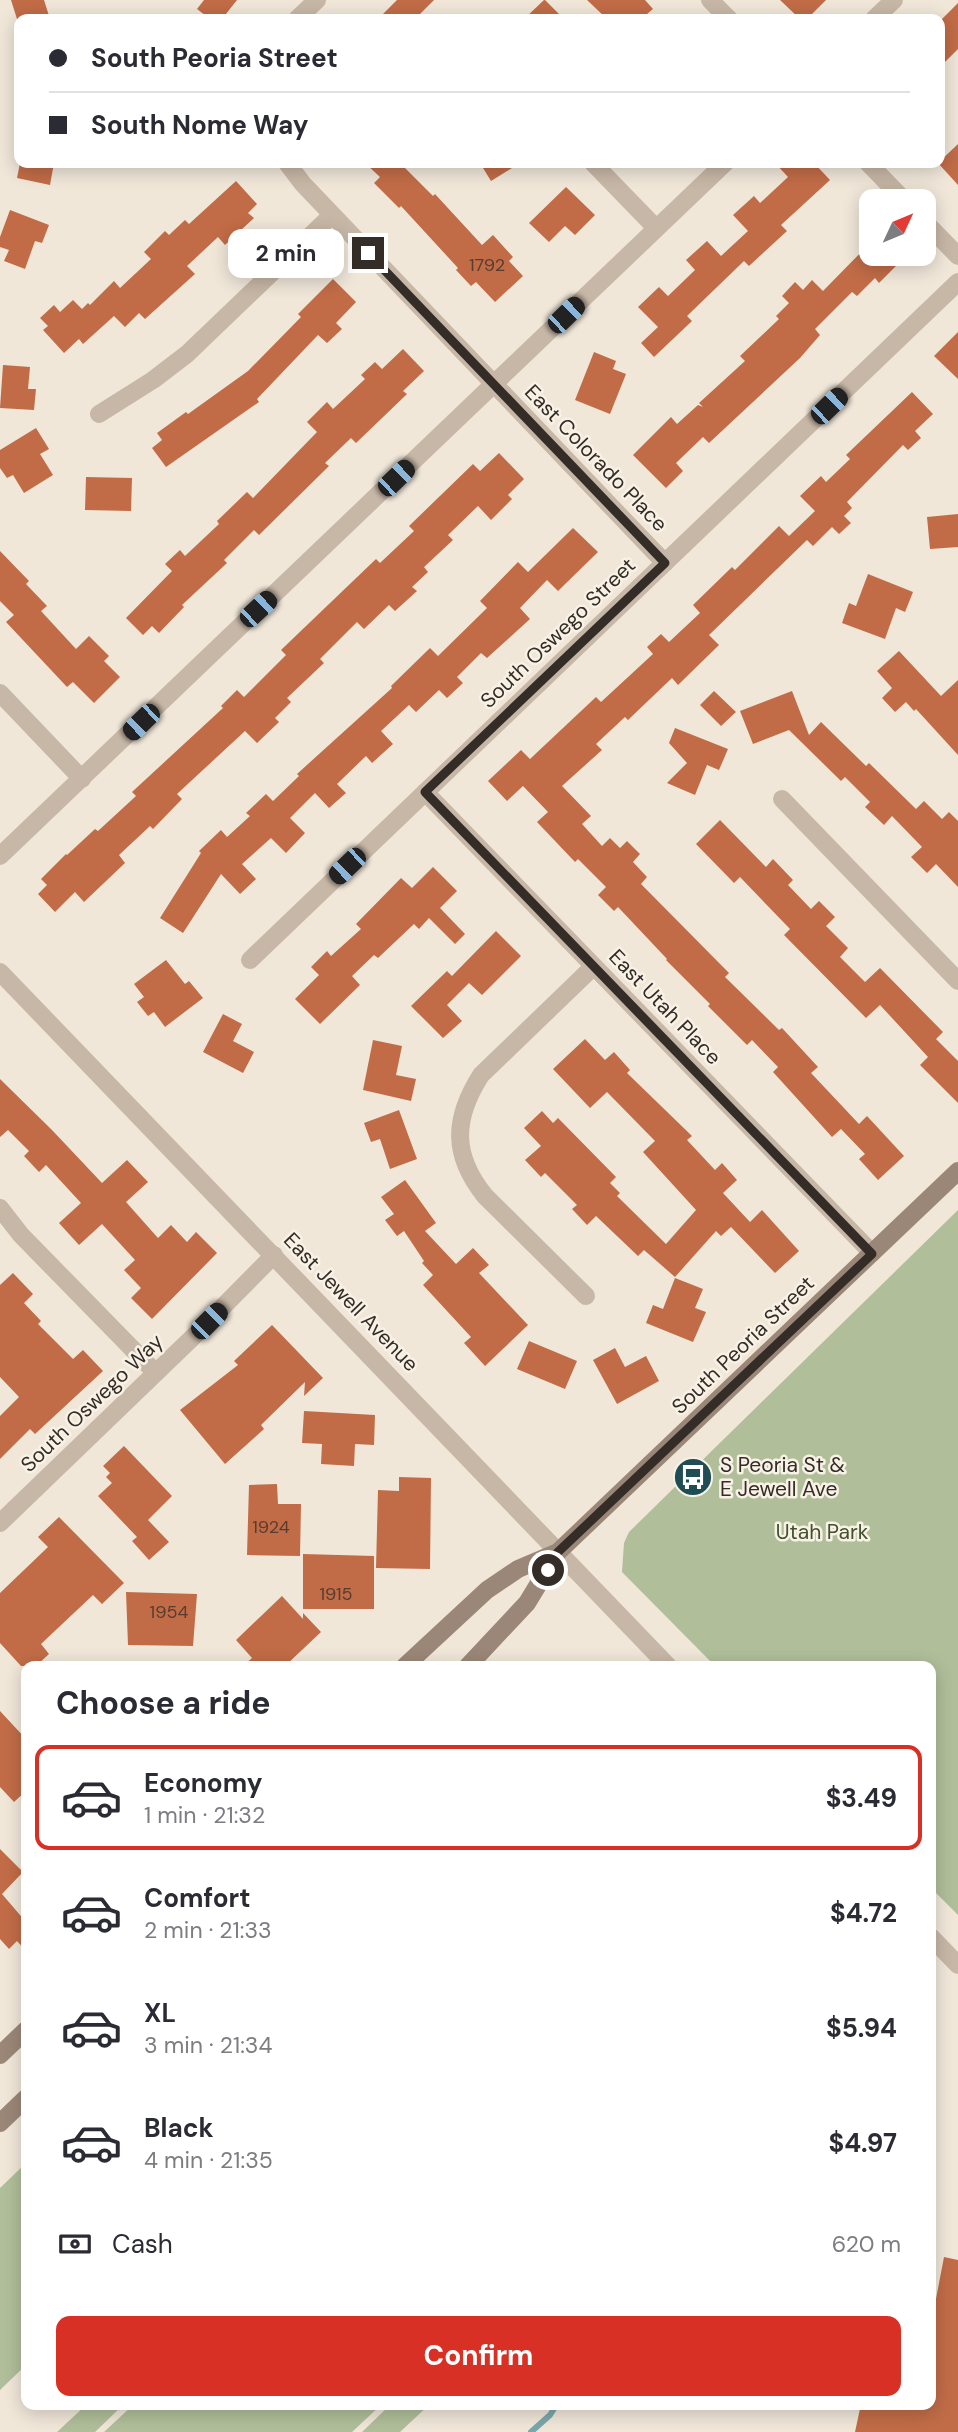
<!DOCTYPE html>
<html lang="en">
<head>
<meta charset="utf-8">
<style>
  body { margin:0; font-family:"DM Sans",sans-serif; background:#f7f7f7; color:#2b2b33; height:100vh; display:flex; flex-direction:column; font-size:26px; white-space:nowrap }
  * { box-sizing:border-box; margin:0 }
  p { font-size:23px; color:#7c7c81 }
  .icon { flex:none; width:38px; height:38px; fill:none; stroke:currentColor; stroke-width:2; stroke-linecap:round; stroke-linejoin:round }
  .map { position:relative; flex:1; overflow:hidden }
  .panel { position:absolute; left:21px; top:1661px; width:915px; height:749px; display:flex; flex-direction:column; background:#fff; border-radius:14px; box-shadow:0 4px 18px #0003 }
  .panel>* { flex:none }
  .hud { position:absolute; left:14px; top:14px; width:931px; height:154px; border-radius:14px; box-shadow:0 4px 18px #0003; display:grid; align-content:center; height:154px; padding:0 35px; background:#fff }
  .needle { width:46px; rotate:46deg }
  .tools { position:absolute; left:859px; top:189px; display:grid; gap:14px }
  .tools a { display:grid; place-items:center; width:77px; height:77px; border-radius:14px; background:#fff; box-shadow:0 4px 18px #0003; font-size:35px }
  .end { position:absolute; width:32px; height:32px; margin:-16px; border:9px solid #342c27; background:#fff; box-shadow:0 0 0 4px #fff }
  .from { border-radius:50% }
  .bubble { position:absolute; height:49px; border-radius:14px; background:#fff; box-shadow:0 4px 18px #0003; font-size:23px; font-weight:700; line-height:49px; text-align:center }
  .car { position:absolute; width:21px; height:42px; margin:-21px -10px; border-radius:9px; box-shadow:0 0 5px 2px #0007; background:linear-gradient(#222 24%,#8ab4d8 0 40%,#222 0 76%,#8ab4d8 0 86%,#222 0) }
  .hud b { display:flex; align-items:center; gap:24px; height:66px; font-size:26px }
  .hud b+b { border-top:2px solid #e1e1e2 }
  .hud i { width:18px; height:18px; background:#2b2b33 }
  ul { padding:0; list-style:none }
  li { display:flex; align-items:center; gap:21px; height:105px; margin:0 14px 10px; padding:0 21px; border:4px solid transparent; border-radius:14px }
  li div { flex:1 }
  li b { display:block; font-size:26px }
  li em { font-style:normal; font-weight:700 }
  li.selected { border-color:#d93025 }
  li>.icon { width:63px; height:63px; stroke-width:1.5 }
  h2 { padding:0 35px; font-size:32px; line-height:84px }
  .pay { display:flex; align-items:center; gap:18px; height:77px; padding:0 35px; font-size:26px }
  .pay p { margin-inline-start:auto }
  .primary-button { display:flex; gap:14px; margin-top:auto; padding:14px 35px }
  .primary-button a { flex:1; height:80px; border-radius:14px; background:#d93025; color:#fff; font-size:28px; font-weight:700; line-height:80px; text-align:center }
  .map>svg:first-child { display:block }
</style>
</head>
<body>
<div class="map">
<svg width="958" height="2432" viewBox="0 0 958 2432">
  <rect width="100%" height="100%" fill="#f0e7d9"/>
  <path fill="#b0be9a" d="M958,1210V1915L931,1888V1666H715L622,1572L624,1543L629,1532Z
    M26,2163V2365L0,2390V2188Z
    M86,2405H123L95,2432H57Z
    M133,2405V2404L381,2405L352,2432H104Z
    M390,2405H429L400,2432H362Z"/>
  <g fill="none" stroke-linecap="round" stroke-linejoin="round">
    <path stroke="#7aa7ac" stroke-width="6" d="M931,2009L933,2007
      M531,2432L550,2415L557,2404"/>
  </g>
  <path fill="#c16c47" d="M11,0H44L50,19H17Z
    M204,0H237L222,19H210L197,9Z
    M397,0H434L415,19H378Z
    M545,0L564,19H524L544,0Z
    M587,0H645L653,9L641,19H607Z
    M780,0H826L807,19H800Z
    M958,3V49L940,67V21Z
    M958,144V185L938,163Z
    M20,163H54L50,185L17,178Z
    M365,163H400L433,196L435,194L482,245L493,235L513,257L509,261L523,276L495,302L476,282L471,286L456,270L458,268L401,206L399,208L374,183L380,177Z
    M480,163H520L491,181Z
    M775,163H814L830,180L781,225L787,231L749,266L744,261L687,316L692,321L654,357L641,343L658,327L638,307L659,287L668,296L695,270L686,260L707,241L721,256L748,231L733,215L754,196L760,203L788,177Z
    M236,181L257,204L248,213L254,218L225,245L218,237L187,266L195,274L145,319L139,313L125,327L114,316L83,344L79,339L64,353L43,330L48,326L40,318L54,305L60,312L73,300L82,309L88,303L90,305L114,281L120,288L151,259L144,252L165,231L169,235L185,220L189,224Z
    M566,187L595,215L575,235L565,226L549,242L529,223Z
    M10,210L49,225L42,243L35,241L25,269L4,261L9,250L0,247V237Z
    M872,241V254H891L900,262L879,283L875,278L857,296L852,292L815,329L820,335L800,358L709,443L703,437L676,463L683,471L666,488L633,455L671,417L677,424L698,405L703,407L699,403L745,361L740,356L779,319L776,316L789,303L782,296L795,282L803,290L812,280L823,291Z
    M333,279L356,302L336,323L342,329L327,343L318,335L257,399L259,402L166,467L152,448L162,440L157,433L186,412L188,414L248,371L301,317L298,314Z
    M958,332V379L934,356Z
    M403,349L424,371L403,391L407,394L356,443L351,438L325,463L329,466L259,535L254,530L224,560L227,563L182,605L184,607L159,633L152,626L143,635L126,618L172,571L165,564L180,550L185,556L219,524L217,521L247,492L253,498L317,432L307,422L327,402L333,409L365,379L361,375L375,362L382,369Z
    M594,352L616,361L613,369L626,374L610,414L575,400Z
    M3,365L30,367L28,389H36L34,410L0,408Z
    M912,392L933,414L915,431L921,438L908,450L903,445L847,502L852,508L844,516L851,523L839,534L832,527L813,546L807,540L709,635L719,645L678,685L672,678L628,720L625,717L596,744L602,750L562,786L591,816L582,824L602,846L610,838L620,848L627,841L640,854L633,862L647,877L641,884L729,973L725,977L779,1030L782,1028L818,1067L811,1073L859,1124L867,1116L904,1156L878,1180L859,1159L865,1154L841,1129L832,1137L773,1072L778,1067L752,1040L747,1045L708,1006L710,1004L666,960L667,959L618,907L614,911L598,895L606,887L578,859L575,862L537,822L548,812L523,786L507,801L488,781L521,750L530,759L596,697L601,702L653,654L647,647L661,634L669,642L700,613L693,605L732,567L735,570L779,526L789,536L815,511L800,496L821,476L826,482L850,459L846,455Z
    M36,428L49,449L40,454L53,475L24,493L13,475L7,478L0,468V450Z
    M499,453L524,479L508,495L512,499L491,520L478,506L448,535L453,540L424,567L428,572L412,587L417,591L395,611L389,605L364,629L357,622L320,659L324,663L287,698L291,702L275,718L279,722L257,743L245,731L177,794L182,799L153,829L150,826L119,855L125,863L84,902L75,892L55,912L38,894L47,885L41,879L66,854L67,855L95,829L98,831L136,796L132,792L223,708L221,706L237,690L244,697L286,655L281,650L376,559L380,563L414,531L409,526L473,464L480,471Z
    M86,477L132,478L131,511L85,510Z
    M958,514V547L930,549L927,517Z
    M573,528L598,552L558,591L547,580L520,608L530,619L487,658L481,653L457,677L463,683L447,698L439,690L416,712L409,705L381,731L393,744L372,763L366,756L337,784L346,793L329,808L315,793L290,818L305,833L286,853L271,838L242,864L256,879L240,894L221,874L183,933L160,918L201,853L199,851L221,830L227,837L250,816L246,813L266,794L273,801L299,776L297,774L392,688L391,686L430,648L438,656L487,608L480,601L518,562L528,572Z
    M0,551L29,581L26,584L47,606L41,611L76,649L89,636L109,656L104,661L120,677L94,703L73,682L67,687L6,622L14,615L0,601Z
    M868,574L913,592L905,612L896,608L885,639L842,623L849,603L856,606Z
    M899,651L941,696L958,680V755L916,709L914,711L906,702L895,712L882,698L892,688L877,671Z
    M714,691L736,712L721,726L700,705Z
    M792,691L809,735L821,722L866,766L869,763L916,809L924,801L942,819L949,812L958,821V887L936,864L927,873L911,857L922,847L892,816L884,825L865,807L870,802L845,777L841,781L789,730L753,744L740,711Z
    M675,728L728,749L719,770L707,765L695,795L667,783L687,763L669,743Z
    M720,820L766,867L773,859L793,880L788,885L811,909L819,901L835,917L826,926L848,948L840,957L865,982L880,968L943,1032L936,1039L958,1061V1103L920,1065L928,1057L880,1005L866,1018L784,935L790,929L740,877L734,883L696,844Z
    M433,867L457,891L440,908L465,934L455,944L429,918L419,929L414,924L378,958L374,955L352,976L360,985L320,1024L295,999L319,975L311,967L327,951L331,956L361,929L356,924L401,878L412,888Z
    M496,931L521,956L482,995L469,983L447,1005L462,1021L443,1038L411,1006L447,971L452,976Z
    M166,960L185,984L189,981L203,998L165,1027L154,1012L148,1016L137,1002L144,997L134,984Z
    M223,1014L242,1024L233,1041L254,1052L243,1073L203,1052Z
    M585,1039L605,1060L614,1052L630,1070L627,1073L692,1136L687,1140L715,1170L722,1163L737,1180L723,1193L750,1222L762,1210L799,1251L775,1273L731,1227L721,1236L716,1231L675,1277L644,1250L638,1256L596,1216L587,1225L572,1209L577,1205L545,1173L541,1177L525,1160L541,1146L524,1128L542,1111L553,1123L558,1118L616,1177L610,1183L620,1193L617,1196L666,1244L696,1210L643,1152L655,1141L607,1092L590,1108L553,1069Z
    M373,1040L402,1046L396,1075L416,1079L411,1101L363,1090Z
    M0,1079L52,1130L102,1183L127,1160L148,1182L126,1202L158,1238L171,1225L187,1242L196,1232L217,1253L152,1319L131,1298L141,1288L124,1270L135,1260L102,1224L79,1245L59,1223L81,1203L46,1165L39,1172L24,1156L29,1151L8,1130L0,1137Z
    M399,1110L417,1159L390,1169L380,1139L371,1142L364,1123Z
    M405,1180L436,1223L425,1231L456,1264L473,1248L489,1265L479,1273L528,1325L485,1366L464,1343L471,1337L423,1285L433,1275L422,1263L424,1261L404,1231L397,1236L385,1220L394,1214L381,1197Z
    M13,1273L33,1294L24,1303L41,1321L38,1324L73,1359L83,1350L103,1371L35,1434L30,1429L0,1459V1416L19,1397L0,1377V1285Z
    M675,1278L703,1289L695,1308L706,1312L693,1342L646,1323L653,1305L663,1309Z
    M272,1325L323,1378L304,1396L305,1382L261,1425L264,1429L225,1464L180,1410L238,1365L234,1361Z
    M529,1341L577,1361L565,1389L517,1369Z
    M615,1348L625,1367L646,1356L659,1381L617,1404L593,1360Z
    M304,1411L375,1415L374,1445L355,1444L354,1466L321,1464L322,1444L302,1443Z
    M124,1446L172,1496L148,1520L169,1542L149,1560L132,1541L137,1537L98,1496L112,1483L106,1477L110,1473L103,1466Z
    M399,1477L431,1478L430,1569L376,1568L378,1490L399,1491Z
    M277,1484L278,1504H301L300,1556L247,1555L249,1485Z
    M59,1517L124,1583L102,1604L93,1595L41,1644L49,1654L36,1666H21L0,1643V1593L48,1547L38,1537Z
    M303,1554L374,1556V1609H303Z
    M126,1592L197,1594L193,1646L128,1645Z
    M282,1596L303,1619V1613L321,1632L285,1666H243L252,1658L236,1640Z
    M0,1711L26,1739V1791L14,1802L0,1787Z
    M0,1849L23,1872L2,1894L26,1922V1951L17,1941L9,1949L0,1939Z
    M944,2257L958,2260V2432H855L861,2404H931V2325Z"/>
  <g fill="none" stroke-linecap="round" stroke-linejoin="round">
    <path stroke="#c7b7a6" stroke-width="18" d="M710,0L729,19
      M297,19L317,0
      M874,19L894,0
      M287,163L303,184L665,563
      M593,163L656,228
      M868,163L905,201
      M924,221L958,256
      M99,414L153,380L187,354L332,215
      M0,693L82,779
      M425,792L872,1253
      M782,799L958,981
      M0,856L725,163
      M250,960L958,282
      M0,1208L21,1235L156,1373
      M586,1296L485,1196C452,1155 453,1119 481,1075L594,966
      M0,1523L192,1338L274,1255"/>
    <path stroke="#c7b7a6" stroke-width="18" d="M0,972L668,1666
      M931,1937L958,1965"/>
    <path stroke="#9b8778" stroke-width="18" d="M405,1666L487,1590L518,1569L558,1552
      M468,1666L527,1603L558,1552L958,1171
      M0,2055L26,2030
      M0,2123L26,2098"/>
  </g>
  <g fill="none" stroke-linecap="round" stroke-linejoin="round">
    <path stroke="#342c27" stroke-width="9" d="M368,253L665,563L425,792L872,1254L558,1552L548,1570"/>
  </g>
  <defs>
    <g id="bus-disc" transform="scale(2.0125)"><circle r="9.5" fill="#1e4d53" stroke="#f8f1e5"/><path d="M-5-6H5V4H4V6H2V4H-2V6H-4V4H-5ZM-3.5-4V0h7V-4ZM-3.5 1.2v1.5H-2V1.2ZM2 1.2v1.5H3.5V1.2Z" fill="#fff"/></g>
  </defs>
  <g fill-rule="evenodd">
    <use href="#bus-disc" x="693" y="1477"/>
  </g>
  <g text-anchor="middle" stroke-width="5" stroke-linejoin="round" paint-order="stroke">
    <g font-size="18" fill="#573c2f">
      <text x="487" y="271">1792</text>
      <text x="271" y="1533">1924</text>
      <text x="336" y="1600">1915</text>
      <text x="169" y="1618">1954</text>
    </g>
    <g font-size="21" fill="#342c27" stroke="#f8f1e5">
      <text transform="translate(596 458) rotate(46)" y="7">East Colorado Place</text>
      <text transform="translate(558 633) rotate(-44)" y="7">South Oswego Street</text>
      <text transform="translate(665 1007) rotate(46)" y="7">East Utah Place</text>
      <text transform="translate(351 1302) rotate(46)" y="7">East Jewell Avenue</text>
      <text transform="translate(743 1345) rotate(-44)" y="7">South Peoria Street</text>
      <text transform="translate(92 1403) rotate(-44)" y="7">South Oswego Way</text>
    </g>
    <g font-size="21" fill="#342c27" stroke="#f8f1e5" text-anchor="start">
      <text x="720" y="1472">S Peoria St &amp;<tspan x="720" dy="24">E Jewell Ave</tspan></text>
    </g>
    <g font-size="21" fill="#41512c" stroke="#f8f1e5">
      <text x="822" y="1539">Utah Park</text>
    </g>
  </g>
</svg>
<div class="tools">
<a><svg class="needle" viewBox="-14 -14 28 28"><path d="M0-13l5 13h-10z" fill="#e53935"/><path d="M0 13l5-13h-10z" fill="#7c7c81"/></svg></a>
</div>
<i class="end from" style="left:548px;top:1570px"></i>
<i class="end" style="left:368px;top:253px"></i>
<div class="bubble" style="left:228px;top:229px;width:116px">2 min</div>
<i class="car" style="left:566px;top:315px;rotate:46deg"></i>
<i class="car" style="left:829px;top:406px;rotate:46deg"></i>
<i class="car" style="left:396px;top:478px;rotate:46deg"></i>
<i class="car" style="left:258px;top:609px;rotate:47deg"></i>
<i class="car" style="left:141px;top:722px;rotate:226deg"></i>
<i class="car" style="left:347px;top:866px;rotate:226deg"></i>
<i class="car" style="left:209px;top:1321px;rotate:45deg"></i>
<div class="hud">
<b><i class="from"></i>South Peoria Street</b>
<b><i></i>South Nome Way</b>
</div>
<section class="panel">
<h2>Choose a ride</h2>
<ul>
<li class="selected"><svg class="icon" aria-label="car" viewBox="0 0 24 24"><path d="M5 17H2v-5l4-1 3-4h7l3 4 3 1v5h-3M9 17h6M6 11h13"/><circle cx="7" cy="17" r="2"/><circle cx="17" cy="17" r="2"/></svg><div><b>Economy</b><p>1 min · 21:32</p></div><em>$3.49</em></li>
<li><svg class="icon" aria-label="car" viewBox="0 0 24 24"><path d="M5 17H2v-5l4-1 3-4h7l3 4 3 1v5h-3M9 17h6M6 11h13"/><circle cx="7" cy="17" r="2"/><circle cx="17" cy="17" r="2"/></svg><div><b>Comfort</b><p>2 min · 21:33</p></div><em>$4.72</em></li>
<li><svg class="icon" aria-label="car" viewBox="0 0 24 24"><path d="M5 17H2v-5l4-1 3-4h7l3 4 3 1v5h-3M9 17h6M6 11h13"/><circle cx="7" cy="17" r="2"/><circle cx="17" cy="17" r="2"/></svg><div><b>XL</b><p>3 min · 21:34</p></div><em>$5.94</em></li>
<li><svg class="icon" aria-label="car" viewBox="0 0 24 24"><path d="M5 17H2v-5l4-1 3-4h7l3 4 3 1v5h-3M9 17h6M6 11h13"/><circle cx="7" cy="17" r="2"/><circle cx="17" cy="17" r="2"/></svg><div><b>Black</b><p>4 min · 21:35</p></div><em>$4.97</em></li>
</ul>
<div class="pay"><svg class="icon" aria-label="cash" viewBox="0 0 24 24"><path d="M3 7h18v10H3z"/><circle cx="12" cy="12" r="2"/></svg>Cash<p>620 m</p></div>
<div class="primary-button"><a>Confirm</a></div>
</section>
</div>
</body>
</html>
